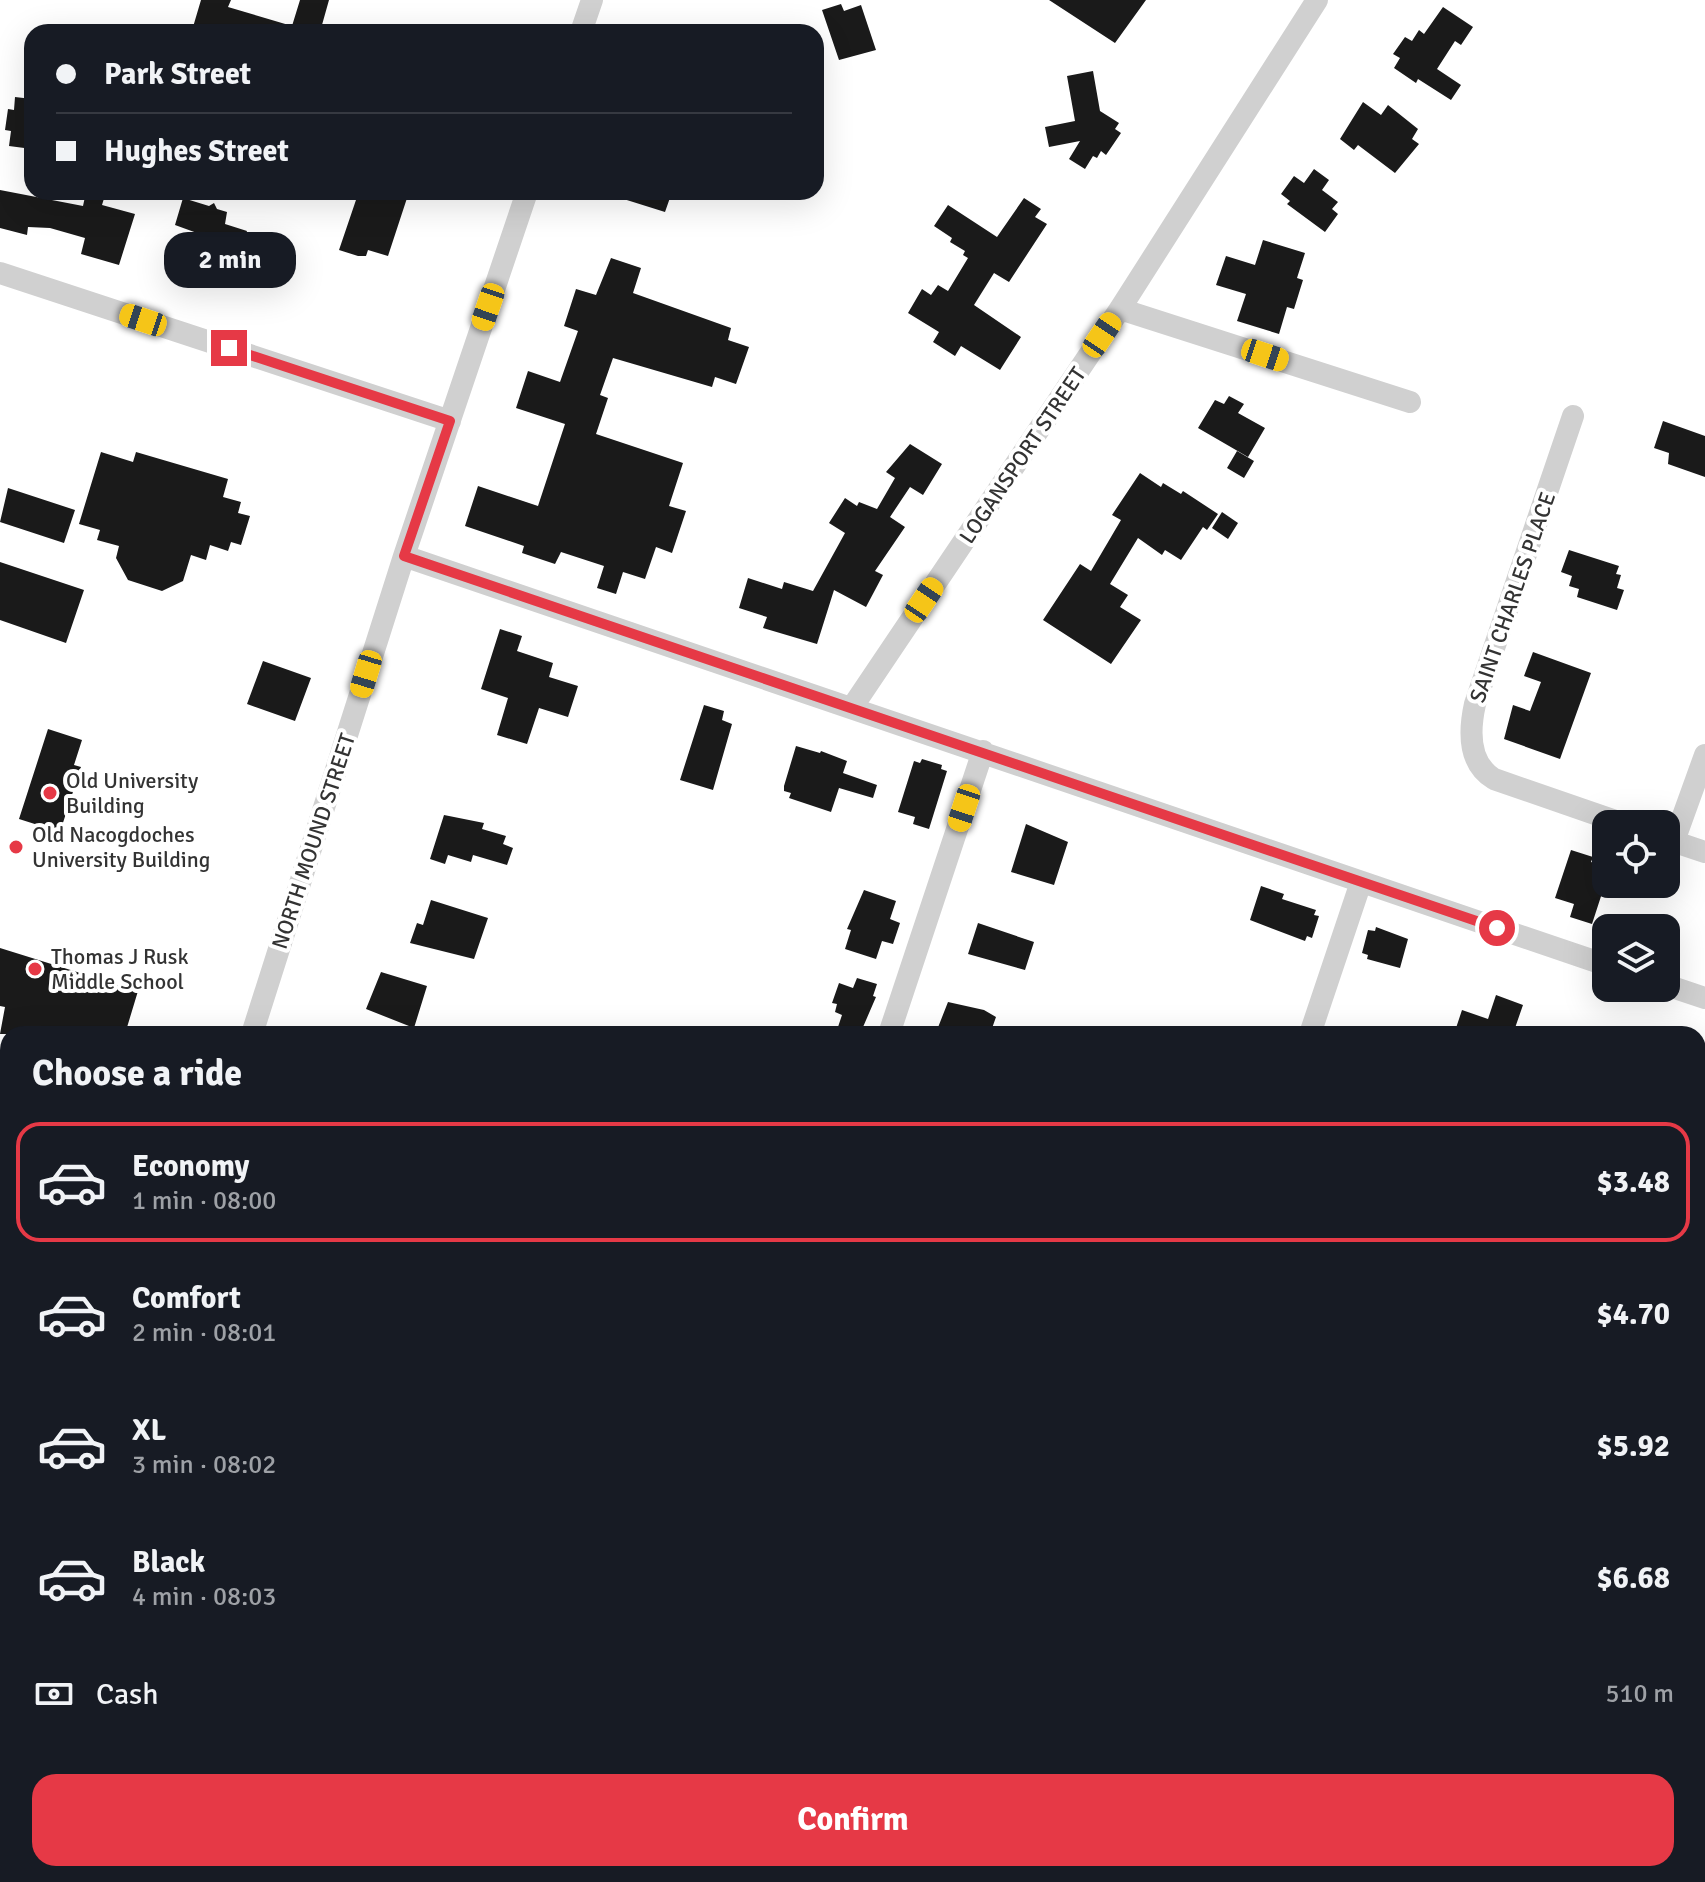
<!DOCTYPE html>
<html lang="en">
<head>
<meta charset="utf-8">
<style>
  body { margin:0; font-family:Signika,sans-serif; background:#20242c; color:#f1f3f6; height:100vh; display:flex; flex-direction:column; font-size:30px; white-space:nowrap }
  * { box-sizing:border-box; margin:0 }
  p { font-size:26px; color:#9ea1a6 }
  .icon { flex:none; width:44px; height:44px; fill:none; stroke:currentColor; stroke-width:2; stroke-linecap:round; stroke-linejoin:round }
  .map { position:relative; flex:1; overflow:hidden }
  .side { position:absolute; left:0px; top:1026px; width:1706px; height:856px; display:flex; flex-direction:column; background:#171b24; border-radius:24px 24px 0 0; box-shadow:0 8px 32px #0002 }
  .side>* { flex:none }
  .guide { position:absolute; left:24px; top:24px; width:800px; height:176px; border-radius:24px; box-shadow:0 8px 32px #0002; display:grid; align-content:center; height:176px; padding:0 32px; background:#171b24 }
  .tools { position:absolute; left:1592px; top:810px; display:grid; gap:16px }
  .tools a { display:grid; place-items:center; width:88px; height:88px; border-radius:16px; background:#171b24; box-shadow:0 8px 32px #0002; font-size:40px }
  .end { position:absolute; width:36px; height:36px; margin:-18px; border:10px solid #e63946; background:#fff; box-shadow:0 0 0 4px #fff }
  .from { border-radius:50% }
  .bubble { position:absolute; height:56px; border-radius:24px; background:#171b24; box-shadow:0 8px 32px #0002; font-size:26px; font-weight:700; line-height:56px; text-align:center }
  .car { position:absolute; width:24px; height:48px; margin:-24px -12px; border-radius:10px; box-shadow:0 0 6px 2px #0007; background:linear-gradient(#f5c518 24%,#345 0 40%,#f5c518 0 76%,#345 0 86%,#f5c518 0) }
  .guide b { display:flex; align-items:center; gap:28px; height:76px; font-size:30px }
  .guide b+b { border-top:2px solid #363941 }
  .guide i { width:20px; height:20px; background:#f1f3f6 }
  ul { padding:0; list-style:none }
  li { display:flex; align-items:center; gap:24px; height:120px; margin:0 16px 12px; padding:0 16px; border:4px solid transparent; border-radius:24px }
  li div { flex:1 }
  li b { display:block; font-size:30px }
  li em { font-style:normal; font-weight:700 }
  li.on { border-color:#e63946 }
  li>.icon { width:72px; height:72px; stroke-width:1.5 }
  h2 { padding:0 32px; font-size:36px; line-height:96px }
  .pay { display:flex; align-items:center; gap:20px; height:88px; padding:0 32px; font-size:30px }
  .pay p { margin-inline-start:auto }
  .primary-button { display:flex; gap:16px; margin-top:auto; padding:16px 32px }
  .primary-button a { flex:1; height:92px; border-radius:24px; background:#e63946; color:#fff; font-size:32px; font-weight:700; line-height:92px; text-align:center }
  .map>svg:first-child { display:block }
</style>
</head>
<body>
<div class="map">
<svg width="1705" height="1882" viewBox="0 0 1705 1882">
  <rect width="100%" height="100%" fill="#fff"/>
  <path fill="#e6ecdf" d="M621,1874H1284L1281,1882H618Z"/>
  <path fill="#1a1a1a" d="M201,0H231L228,7L292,26L300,0H329L320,32H209L193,27Z
    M1049,0H1146L1115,43Z
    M841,4L844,11L861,5L876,50L839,60L822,10Z
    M1443,7L1473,27L1461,45L1455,41L1437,69L1461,85L1451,100L1418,79L1416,83L1394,68L1400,58L1393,54L1405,37L1412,41L1419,30L1424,34Z
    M1093,71L1100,111L1119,123L1115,129L1121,133L1106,155L1101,151L1097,158L1093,156L1085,169L1069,159L1080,141L1049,147L1045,127L1075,121L1067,76Z
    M15,97L32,99V149L9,146L11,131L5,130L8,109L14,110Z
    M1363,102L1381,115L1388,105L1418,129L1412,139L1419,144L1395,173L1358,145L1354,150L1340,139Z
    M1314,169L1329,180L1322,190L1338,202L1332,209L1338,214L1325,232L1287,204L1290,201L1281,194L1294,176L1304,183Z
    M0,190L83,206L86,192H106L102,205L135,214L119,265L81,254L85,238L50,228L28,227L27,235L0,228Z
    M371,192H409L388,256L368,250L366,256H358L339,250L357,197H369Z
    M614,192H672L665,212L614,196Z
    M183,198L209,206L214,203L217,209L227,212L225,224L247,231L242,246L235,244L231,258L224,256L222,264L198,256L200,248L193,246L197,233L175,225Z
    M1024,198L1041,209L1035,217L1047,224L1009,282L994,273L974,305L1021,337L1000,370L961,346L955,356L933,342L939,332L908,313L922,289L931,295L938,285L948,291L968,258L963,255L965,251L950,242L952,238L934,226L948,205L997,237Z
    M1263,240L1305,253L1297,278L1303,280L1294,309L1287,307L1279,334L1237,321L1246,294L1216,285L1226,256L1255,265Z
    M611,258L641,268L633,293L731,328L728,340L749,347L736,384L715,377L712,387L613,358L600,395L608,398L596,434L683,463L669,506L686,511L672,553L656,547L645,579L623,572L616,594L597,588L604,566L561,552L555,564L522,553L524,546L465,526L478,486L538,506L565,424L516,408L528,371L560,382L578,331L564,326L576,289L596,295Z
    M1229,396L1244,404L1238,413L1265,428L1248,457L1198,428L1215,400L1224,404Z
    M1663,421L1705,436V477L1668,464L1669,453L1654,448Z
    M910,444L942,464L923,495L910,487L890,517L905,527L875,571L883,575L866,607L834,590L817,644L763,628L767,617L739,608L748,578L782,589L784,582L813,591L845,533L829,523L845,498L857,506L859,502L877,509L895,478L886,472Z
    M1237,451L1254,461L1244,478L1227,468Z
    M101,452L133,462L136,452L228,479L223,497L241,502L238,513L250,516L241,545L231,542L228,551L210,545L206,560L191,555L183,581L162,591L128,580L116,558L119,546L97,540L100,530L79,524Z
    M1140,473L1161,487L1163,483L1181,494L1183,491L1218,514L1207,530L1203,527L1181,560L1165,550L1162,555L1138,538L1110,584L1128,595L1120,607L1141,620L1111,664L1043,620L1080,564L1091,571L1121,520L1112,515Z
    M8,488L75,510L64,543L0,522Z
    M1222,512L1238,523L1228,539L1212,528Z
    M1569,550L1619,566L1616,574L1621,575L1617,588L1624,590L1617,610L1577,597L1579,589L1569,586L1572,576L1561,572Z
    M0,562L84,590L66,643L0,620Z
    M500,629L522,636L517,651L553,663L549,677L578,686L568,717L539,708L527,744L497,735L508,698L481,689Z
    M1533,652L1591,673L1560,759L1504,739L1513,705L1530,711L1541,682L1524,676Z
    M263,661L311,678L295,721L247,704Z
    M704,705L724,711L722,720L732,724L713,790L680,780Z
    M48,729L82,740L74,765L81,767L60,832L19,819Z
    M796,746L820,753L821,751L847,761L843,773L877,785L873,798L839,788L831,812L789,798L791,793L784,791V786Z
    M922,759L942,765L941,769L947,771L929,829L913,824L915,817L898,812L914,761L920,763Z
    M444,815L484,823L482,829L506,836L503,844L513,848L507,865L473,855L471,862L448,855L445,864L430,859Z
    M1026,824L1068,842L1054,885L1011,872Z
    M1571,850L1593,857L1591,862L1601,865L1596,881L1605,884L1592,924L1570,917L1574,904L1555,898Z
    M1261,886L1284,894L1282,899L1316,910L1314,915L1319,916L1312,938L1307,936L1305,941L1250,920Z
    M864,890L896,901L890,919L900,923L893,944L882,941L876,959L845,949L851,930L847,929Z
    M431,900L488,918L474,959L410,943L417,923L423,925Z
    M978,923L1034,942L1025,970L968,954Z
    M1376,927L1408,939L1400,968L1367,959L1368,955L1362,953L1368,930L1375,931Z
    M0,948L138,991L125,1034H0L5,1007L0,1006Z
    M381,972L427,986L414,1028L366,1009Z
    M857,978L877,984L873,996L876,997L860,1034L838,1027L842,1015L835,1012L837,1004L832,1003L839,983L853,988Z
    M1496,995L1523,1005L1515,1028L1524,1034H1454L1462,1010L1488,1019Z
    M948,1002L984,1010L996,1017L990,1034H949L937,1030Z"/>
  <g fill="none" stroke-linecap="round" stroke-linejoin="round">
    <path stroke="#d0d0d0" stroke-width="22" d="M581,32L592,0
      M0,273L450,421
      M1120,309L1410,402
      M1573,416L1475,704C1469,731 1468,763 1494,779L1624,824
      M404,556L1606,965
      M853,706L1120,309L1317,0
      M1666,839L1705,852
      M1674,841L1705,755
      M1666,985L1705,998
      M252,1034L404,556L527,192
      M889,1034L983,751
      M1310,1034L1361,882
      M0,1322L8,1324
      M0,1606L8,1609
      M0,1825L8,1802
      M0,1852L8,1854
      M70,1874L95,1882
      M605,1882L608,1874"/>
  </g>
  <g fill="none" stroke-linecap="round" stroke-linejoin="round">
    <path stroke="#e63946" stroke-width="10" d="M229,348L450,421L404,556L1497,928"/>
  </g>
  <g fill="#e63946" stroke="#fff" stroke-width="3">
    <circle cx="50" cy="793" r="8"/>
    <circle cx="16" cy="847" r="8"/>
    <circle cx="35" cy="969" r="8"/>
  </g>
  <g text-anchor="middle" stroke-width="8" stroke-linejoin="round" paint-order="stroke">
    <g font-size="22" fill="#333" stroke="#fff">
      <text transform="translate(1022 455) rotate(-56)" y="8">LOGANSPORT STREET</text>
      <text transform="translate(1512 597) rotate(-71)" y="8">SAINT CHARLES PLACE</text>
      <text transform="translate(313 841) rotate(-72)" y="8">NORTH MOUND STREET</text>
    </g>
    <g font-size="22" fill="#333" stroke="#fff" text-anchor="start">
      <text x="66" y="788">Old University<tspan x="66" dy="25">Building</tspan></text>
      <text x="32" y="842">Old Nacogdoches<tspan x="32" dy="25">University Building</tspan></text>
      <text x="51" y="964">Thomas J Rusk<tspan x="51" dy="25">Middle School</tspan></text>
    </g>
  </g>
</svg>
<div class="tools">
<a><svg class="icon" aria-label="locate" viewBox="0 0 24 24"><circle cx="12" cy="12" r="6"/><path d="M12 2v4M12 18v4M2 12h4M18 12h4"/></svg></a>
<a><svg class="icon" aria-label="layers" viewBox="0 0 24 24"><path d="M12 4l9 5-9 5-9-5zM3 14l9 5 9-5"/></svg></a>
</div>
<i class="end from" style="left:1497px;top:928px"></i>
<i class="end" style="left:229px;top:348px"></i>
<div class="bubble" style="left:164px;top:232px;width:132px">2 min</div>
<i class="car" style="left:488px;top:307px;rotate:199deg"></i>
<i class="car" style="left:143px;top:320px;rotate:288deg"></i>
<i class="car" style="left:1102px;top:335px;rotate:34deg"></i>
<i class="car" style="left:1265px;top:355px;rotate:108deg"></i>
<i class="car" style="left:924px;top:600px;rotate:34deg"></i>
<i class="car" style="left:366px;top:674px;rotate:197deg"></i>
<i class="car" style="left:964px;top:808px;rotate:198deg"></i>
<div class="guide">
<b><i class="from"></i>Park Street</b>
<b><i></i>Hughes Street</b>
</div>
<section class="side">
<h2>Choose a ride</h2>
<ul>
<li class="on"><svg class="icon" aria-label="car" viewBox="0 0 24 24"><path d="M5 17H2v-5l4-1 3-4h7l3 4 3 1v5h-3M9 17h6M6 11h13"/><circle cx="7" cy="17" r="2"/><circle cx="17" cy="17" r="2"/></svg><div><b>Economy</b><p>1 min · 08:00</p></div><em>$3.48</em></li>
<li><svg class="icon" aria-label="car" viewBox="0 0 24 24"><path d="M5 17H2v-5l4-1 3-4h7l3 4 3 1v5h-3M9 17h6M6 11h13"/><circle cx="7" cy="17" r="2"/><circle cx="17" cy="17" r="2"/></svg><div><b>Comfort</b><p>2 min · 08:01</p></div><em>$4.70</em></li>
<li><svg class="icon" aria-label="car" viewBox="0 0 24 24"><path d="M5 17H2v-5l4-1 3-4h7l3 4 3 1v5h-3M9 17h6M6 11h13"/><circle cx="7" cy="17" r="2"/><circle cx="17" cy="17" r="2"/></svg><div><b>XL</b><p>3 min · 08:02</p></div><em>$5.92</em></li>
<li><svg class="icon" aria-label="car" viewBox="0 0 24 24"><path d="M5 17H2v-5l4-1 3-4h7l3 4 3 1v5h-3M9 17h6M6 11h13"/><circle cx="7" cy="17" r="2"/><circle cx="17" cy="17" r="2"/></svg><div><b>Black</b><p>4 min · 08:03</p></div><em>$6.68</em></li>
</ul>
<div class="pay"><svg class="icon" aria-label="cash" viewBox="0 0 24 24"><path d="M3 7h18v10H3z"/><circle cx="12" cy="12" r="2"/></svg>Cash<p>510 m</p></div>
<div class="primary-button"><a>Confirm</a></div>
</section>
</div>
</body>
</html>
